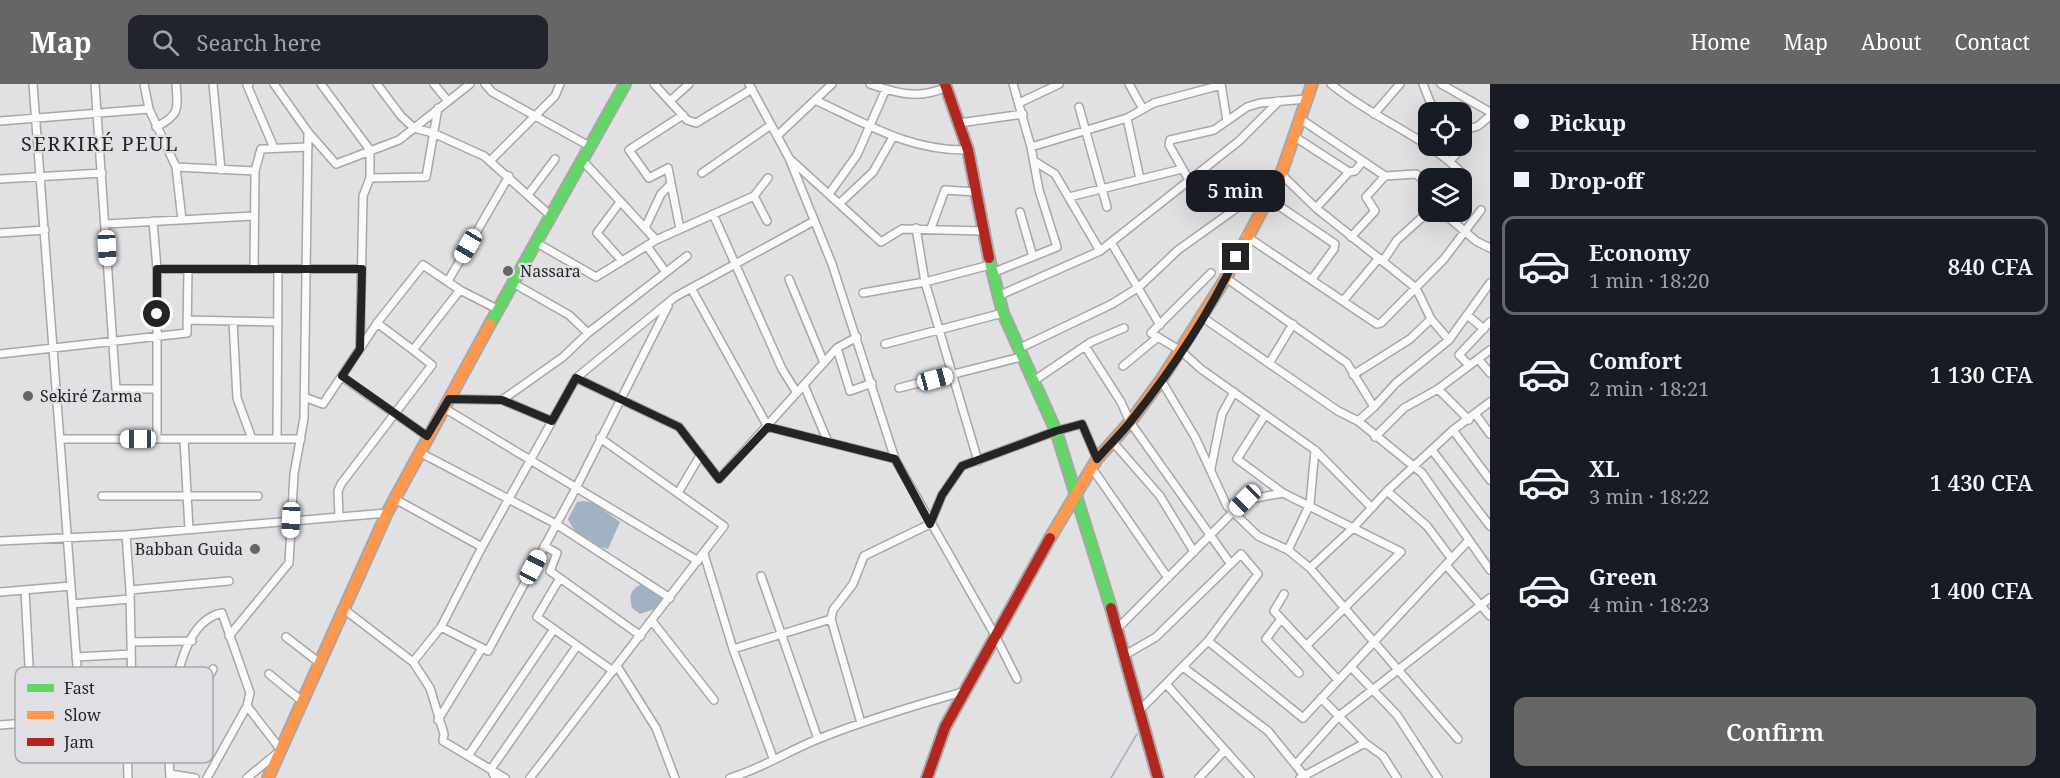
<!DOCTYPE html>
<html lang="en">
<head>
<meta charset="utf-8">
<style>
  body { margin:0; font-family:"Noto Serif",serif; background:#20242c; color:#f1f3f6; height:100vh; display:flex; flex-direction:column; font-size:22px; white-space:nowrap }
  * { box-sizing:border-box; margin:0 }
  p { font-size:20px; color:#9ea1a6 }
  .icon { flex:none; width:33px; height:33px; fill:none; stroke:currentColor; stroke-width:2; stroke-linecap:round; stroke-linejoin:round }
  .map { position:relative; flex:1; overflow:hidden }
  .panel { display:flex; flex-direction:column; background:#171b24; width:570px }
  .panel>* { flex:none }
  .banner { display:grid; align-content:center; height:132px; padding:0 24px; background:#171b24 }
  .fabs { position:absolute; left:1418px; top:18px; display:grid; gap:12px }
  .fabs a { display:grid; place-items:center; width:54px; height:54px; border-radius:12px; background:#171b24; box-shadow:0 6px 24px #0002; font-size:30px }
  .end { position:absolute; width:27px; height:27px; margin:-14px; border:8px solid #242425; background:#fff; box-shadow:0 0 0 3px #fff }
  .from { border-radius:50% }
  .bubble { position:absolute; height:42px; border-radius:12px; background:#171b24; box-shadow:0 6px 24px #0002; font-size:20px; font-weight:600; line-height:42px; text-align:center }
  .car { position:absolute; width:18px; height:36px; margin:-18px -9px; border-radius:8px; box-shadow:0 0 4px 2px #0007; background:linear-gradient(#fff 24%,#345 0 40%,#fff 0 76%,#345 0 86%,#fff 0) }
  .banner b { display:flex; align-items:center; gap:21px; height:57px; font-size:22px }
  .banner b+b { border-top:2px solid #363941 }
  .banner i { width:15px; height:15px; background:#f1f3f6 }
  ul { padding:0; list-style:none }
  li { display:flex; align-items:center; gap:18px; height:99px; margin:0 12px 9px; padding:0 12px; border:3px solid transparent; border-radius:12px }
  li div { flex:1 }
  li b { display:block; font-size:22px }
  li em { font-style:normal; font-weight:600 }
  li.on { border-color:#666667 }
  li>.icon { width:54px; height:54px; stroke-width:1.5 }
  .primary-button { display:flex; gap:12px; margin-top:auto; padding:12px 24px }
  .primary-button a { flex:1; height:69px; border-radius:12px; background:#666667; color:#fff; font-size:24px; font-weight:600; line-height:69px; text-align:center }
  header { display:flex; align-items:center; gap:36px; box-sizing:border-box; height:84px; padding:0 30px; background:#666667; color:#fff }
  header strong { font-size:28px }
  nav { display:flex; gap:33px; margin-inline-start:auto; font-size:21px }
  .search { width:420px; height:54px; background:#20242c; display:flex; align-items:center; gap:15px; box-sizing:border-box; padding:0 21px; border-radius:12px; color:#9ea1a6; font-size:22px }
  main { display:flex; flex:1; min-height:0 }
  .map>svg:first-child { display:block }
</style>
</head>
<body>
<header>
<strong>Map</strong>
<div class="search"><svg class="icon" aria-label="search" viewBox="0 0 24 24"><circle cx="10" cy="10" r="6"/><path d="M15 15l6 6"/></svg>Search here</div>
<nav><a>Home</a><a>Map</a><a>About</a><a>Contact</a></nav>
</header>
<main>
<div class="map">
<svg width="1490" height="694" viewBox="0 0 1490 694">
  <rect width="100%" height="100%" fill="#e1e0e2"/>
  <path fill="#a1b3c2" d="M584,417L594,419L620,438L608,465C590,461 576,453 568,435L577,418Z
    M642,500L662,512L664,517L658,524L640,530L632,524C629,511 630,506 642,500Z"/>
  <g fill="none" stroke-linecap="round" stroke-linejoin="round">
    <path stroke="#a1b3c2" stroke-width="1.5" d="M1111,694L1137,650"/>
    <g stroke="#a7a6a8" stroke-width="10">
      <path id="street" d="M33,0L81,635
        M95,0L116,305H156
        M144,0L149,25L176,83L182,136
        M213,0L221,86
        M249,0L247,1L274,64
        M274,0L308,48L336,80L399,56L470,0
        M321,0L370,66V94L426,93L438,24
        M377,0L401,32L414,44L433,49L484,72L552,133
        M434,0L447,16
        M485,0L492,8L591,63
        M654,0L687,36L696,39L752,5
        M749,0L789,74L832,180L895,375L996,553L1017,595
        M870,0C896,9 919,16 946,3
        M1129,0L1143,25
        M1221,0L1227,37
        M1331,0C1372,34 1425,52 1463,90
        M1423,0L1434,28
        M1441,0L1490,28
        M815,16C867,40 909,67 968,66
        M670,17L689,0
        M1019,19L1059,0
        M1079,23L1107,123
        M1374,30L1400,0
        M1127,34L1140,95
        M1299,34L1385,92L1416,90L1428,100
        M0,37L149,25
        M959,39L1023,30
        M156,43C180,31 178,25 176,0
        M1461,47L1478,42L1490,32
        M777,52L832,0
        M1295,53L1349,88L1355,87L1363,77
        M1031,63L1127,34L1154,19L1221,1
        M491,76L555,12L560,0
        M791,76L881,158L902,145L983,147
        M583,77L656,156
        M1034,77L1055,90L1100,167
        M1450,77L1458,68L1452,62
        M176,83L255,87
        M702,89L771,41
        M1281,90L1316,124L1416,204L1431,235L1449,256
        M0,95L102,89
        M1189,96L1169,61L1170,56L1214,46L1247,23L1260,19L1306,15
        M829,110L857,71L886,5
        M528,111L555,75
        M754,112L767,137
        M1069,113L1182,85
        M1266,113L1335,160L1334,165L1312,195
        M620,118L597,149L622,177
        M840,119L873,88L893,53
        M1316,124L1349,88
        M1020,128L1033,173
        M1453,128L1448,133L1476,157L1490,164
        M713,130L782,285L797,309
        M153,137L157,185V355
        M106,140L253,132
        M645,144L661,110L671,100
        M916,144L925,198L978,377
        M931,144L945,106L976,108
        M680,145L668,84L649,94L629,66L683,31
        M0,149L45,146
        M1246,152L1377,240L1381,239L1444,175L1481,126
        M1351,153L1375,127L1366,113L1385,92
        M537,159L596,193L656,156L754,112L768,94
        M1112,160L1160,241
        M647,162L665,187
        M1383,177L1397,156L1428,128
        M157,185H362
        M254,185L255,87L261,65L308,63
        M992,189L1057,163L1039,106L1031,63L1013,0
        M1211,189L1151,249L1181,267L1201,285L1315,366L1372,424
        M1226,194L1347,279L1374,323L1358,337
        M789,195L824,279
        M448,197L509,92
        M513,199L569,231L588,249
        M691,204L768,343L895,375
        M863,209L925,198L990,181
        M998,212L1100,167L1239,57L1279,17
        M1343,217L1379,174
        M1467,231L1484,245
        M1202,233L1338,327L1358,337L1422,389L1490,486
        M187,236L278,238
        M233,237L237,314L252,355
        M377,239L413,266L460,206
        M885,260L1003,229
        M1085,262L1121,318L1130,338L1230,479
        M360,264L363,112L370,94
        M837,264L850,307L872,299
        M1018,265L1112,220L1139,203L1178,166L1248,116L1268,110
        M0,270L187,249L188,185
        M1479,276L1490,289
        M1270,278L1293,240
        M1468,280L1459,271L1490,238
        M1123,282L1158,253
        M1353,291L1410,255L1431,235
        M342,293L427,352
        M576,294L679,343L719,395L837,264L857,253
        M1161,296L1195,353L1227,422L1258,452L1288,466L1310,484L1458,655
        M1032,298L1091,258L1124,244
        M804,301L828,358
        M899,304L1021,273
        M1438,305L1469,336
        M304,313L323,320L377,239L423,181L460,206L499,226
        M449,315L502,316L552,337
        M502,316L563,273L588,249L687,172
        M1374,323L1396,299L1449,256L1490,199
        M444,324L698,477
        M1265,331L1237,375L1283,409L1401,468L1307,561
        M1476,331L1490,350
        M1453,346L1490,396
        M1375,353L1404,324L1438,305L1490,266
        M60,355H301
        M184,355L189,445
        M277,355L278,185
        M1112,357L1160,412L1194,468
        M1432,366L1490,442
        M419,368L556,440L670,514
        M1092,384L1168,494
        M1211,384L1222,330L1234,308
        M1387,407L1427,442L1451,474
        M678,409L701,370
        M102,412H258
        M395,415L482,463
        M339,433L338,407L341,400L432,281L413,266
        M126,451L130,506L132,610L126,631L128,694
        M0,457L126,451L387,429
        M544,462L557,469L550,487L641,552
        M1288,466L1310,420L1315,366
        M704,470L733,565L773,674
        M1446,481L1490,532
        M1310,484L1354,443L1387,407L1453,346L1490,318
        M761,492L818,655
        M560,494L537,533L613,587
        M25,506L32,639
        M130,506L229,497
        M0,508L71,502
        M1284,510L1274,527L1338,596
        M72,520L130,515
        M345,526L413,578L430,604L444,650L443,657L505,694
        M1281,535L1266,555L1299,589
        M652,537L714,616
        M441,543L488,567L576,404L668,222
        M1117,545L1245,416L1283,409
        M229,552L289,479L294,390L304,334L308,48
        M286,553L321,580
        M1208,557L1303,634L1469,456
        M131,558L192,557
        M733,565L831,535
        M1125,571L1156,553L1241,470L1258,490L1208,557L1141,625
        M76,573L131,570
        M413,578L441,543L482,463L576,294L675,213L814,137
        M617,582L656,644L675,694
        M1183,583L1268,647L1306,694
        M1351,583L1397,631L1438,694
        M269,590L303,618
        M1167,601L1250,694
        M1321,614L1365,659L1383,672L1397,694
        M438,636L482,564
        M861,639L831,535L833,526L853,500L864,472L930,440L942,411L962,382L1056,347L1082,340L1097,375
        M0,641L126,631
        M170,668L213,585
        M468,672L554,545
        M1296,680L1339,632L1490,514
        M170,690L195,694
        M170,694C167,653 171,539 222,529L250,609L247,622L281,666L247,694
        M207,694L247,622
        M495,694L491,685L577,562
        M530,694L724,442L600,354
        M730,694C761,685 788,667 818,655C866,636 916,621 966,607
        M1199,694L1225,666
        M1300,694L1365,659"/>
    </g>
    <g stroke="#a7a6a8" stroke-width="14">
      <path id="fast" d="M989,174L1003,229L1056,347L1111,524
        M490,240L625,0"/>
    </g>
    <g stroke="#a7a6a8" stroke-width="14">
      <path id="slow" d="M1050,454L1097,375L1130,338L1161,296L1226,194L1281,90L1312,0
        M268,694L387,429L490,240"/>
    </g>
    <g stroke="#a7a6a8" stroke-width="14">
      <path id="jam" d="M945,0L968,66L989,174
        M1111,524L1158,694
        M927,694L945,643L1050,454"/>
    </g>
    <use href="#street" stroke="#fafafb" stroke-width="7"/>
    <use href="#fast" stroke="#63d668" stroke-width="10"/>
    <use href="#slow" stroke="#ff974d" stroke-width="10"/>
    <use href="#jam" stroke="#b3261e" stroke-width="10"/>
  </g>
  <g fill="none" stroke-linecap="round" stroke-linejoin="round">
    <path stroke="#242425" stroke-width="8" d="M157,230V185H362L360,265L342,292L427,352L449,315L502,316L552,337L576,294L679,343L719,395L768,343L895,375L930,440L942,411L962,382L1056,347L1082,340L1097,375C1108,362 1121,350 1131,337C1171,287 1209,230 1236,173"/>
  </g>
  <g fill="#666667" stroke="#e0dfe3" stroke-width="2">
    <circle cx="508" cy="187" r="6"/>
    <circle cx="28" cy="312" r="6"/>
    <circle cx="255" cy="465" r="6"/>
  </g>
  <g text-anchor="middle" stroke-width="4.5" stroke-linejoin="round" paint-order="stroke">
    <g font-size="16" fill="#242425" stroke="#e0dfe3" text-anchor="start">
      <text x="520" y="193">Nassara</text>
      <text x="40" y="318">Sekiré Zarma</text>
      <text x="243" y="471" text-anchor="end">Babban Guida</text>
    </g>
    <g font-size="20" letter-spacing="1.5" fill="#242425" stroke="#e0dfe3">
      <text x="100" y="67">SERKIRÉ PEUL</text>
    </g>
  </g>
  <rect x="15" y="583" width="198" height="96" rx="9" fill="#e0dfe3" stroke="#a8a7aa" stroke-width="1.5"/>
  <rect x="27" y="600" width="27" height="8" fill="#63d668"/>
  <rect x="27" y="627" width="27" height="8" fill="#ff974d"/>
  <rect x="27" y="654" width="27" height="8" fill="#b3261e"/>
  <g font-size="16" fill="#242425">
    <text x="64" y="610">Fast</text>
    <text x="64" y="637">Slow</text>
    <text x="64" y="664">Jam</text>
  </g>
</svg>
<div class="fabs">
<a><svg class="icon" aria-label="locate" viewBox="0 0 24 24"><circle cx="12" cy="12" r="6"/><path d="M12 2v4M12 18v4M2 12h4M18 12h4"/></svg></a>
<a><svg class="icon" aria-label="layers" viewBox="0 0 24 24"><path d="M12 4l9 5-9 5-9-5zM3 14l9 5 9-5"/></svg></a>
</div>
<i class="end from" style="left:157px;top:230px"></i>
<i class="end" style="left:1236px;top:173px"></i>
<div class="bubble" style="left:1186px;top:86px;width:99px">5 min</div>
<i class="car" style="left:468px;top:162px;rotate:210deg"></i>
<i class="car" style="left:107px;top:164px;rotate:177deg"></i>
<i class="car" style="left:935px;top:295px;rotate:75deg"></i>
<i class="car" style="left:138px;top:355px;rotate:270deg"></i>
<i class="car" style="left:1245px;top:416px;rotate:225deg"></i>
<i class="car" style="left:291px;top:436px;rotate:183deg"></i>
<i class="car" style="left:533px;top:483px;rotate:28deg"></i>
</div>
<section class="panel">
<div class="banner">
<b><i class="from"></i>Pickup</b>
<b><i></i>Drop-off</b>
</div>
<ul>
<li class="on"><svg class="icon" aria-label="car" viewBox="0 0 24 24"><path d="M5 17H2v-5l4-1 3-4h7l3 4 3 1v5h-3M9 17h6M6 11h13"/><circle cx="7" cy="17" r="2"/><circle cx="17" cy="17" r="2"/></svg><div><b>Economy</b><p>1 min · 18:20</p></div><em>840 CFA</em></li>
<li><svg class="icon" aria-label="car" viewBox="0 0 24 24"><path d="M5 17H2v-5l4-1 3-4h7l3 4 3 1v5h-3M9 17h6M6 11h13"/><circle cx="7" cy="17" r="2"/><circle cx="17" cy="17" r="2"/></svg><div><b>Comfort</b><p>2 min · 18:21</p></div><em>1 130 CFA</em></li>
<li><svg class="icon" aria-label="car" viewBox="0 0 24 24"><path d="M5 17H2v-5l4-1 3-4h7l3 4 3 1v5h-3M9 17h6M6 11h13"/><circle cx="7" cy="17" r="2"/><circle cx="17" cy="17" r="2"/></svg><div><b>XL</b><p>3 min · 18:22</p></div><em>1 430 CFA</em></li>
<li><svg class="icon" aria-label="car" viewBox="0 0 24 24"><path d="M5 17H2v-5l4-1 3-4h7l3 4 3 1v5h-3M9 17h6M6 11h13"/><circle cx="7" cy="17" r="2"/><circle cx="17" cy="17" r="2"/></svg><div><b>Green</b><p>4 min · 18:23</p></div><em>1 400 CFA</em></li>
</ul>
<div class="primary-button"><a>Confirm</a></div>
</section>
</main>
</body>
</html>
